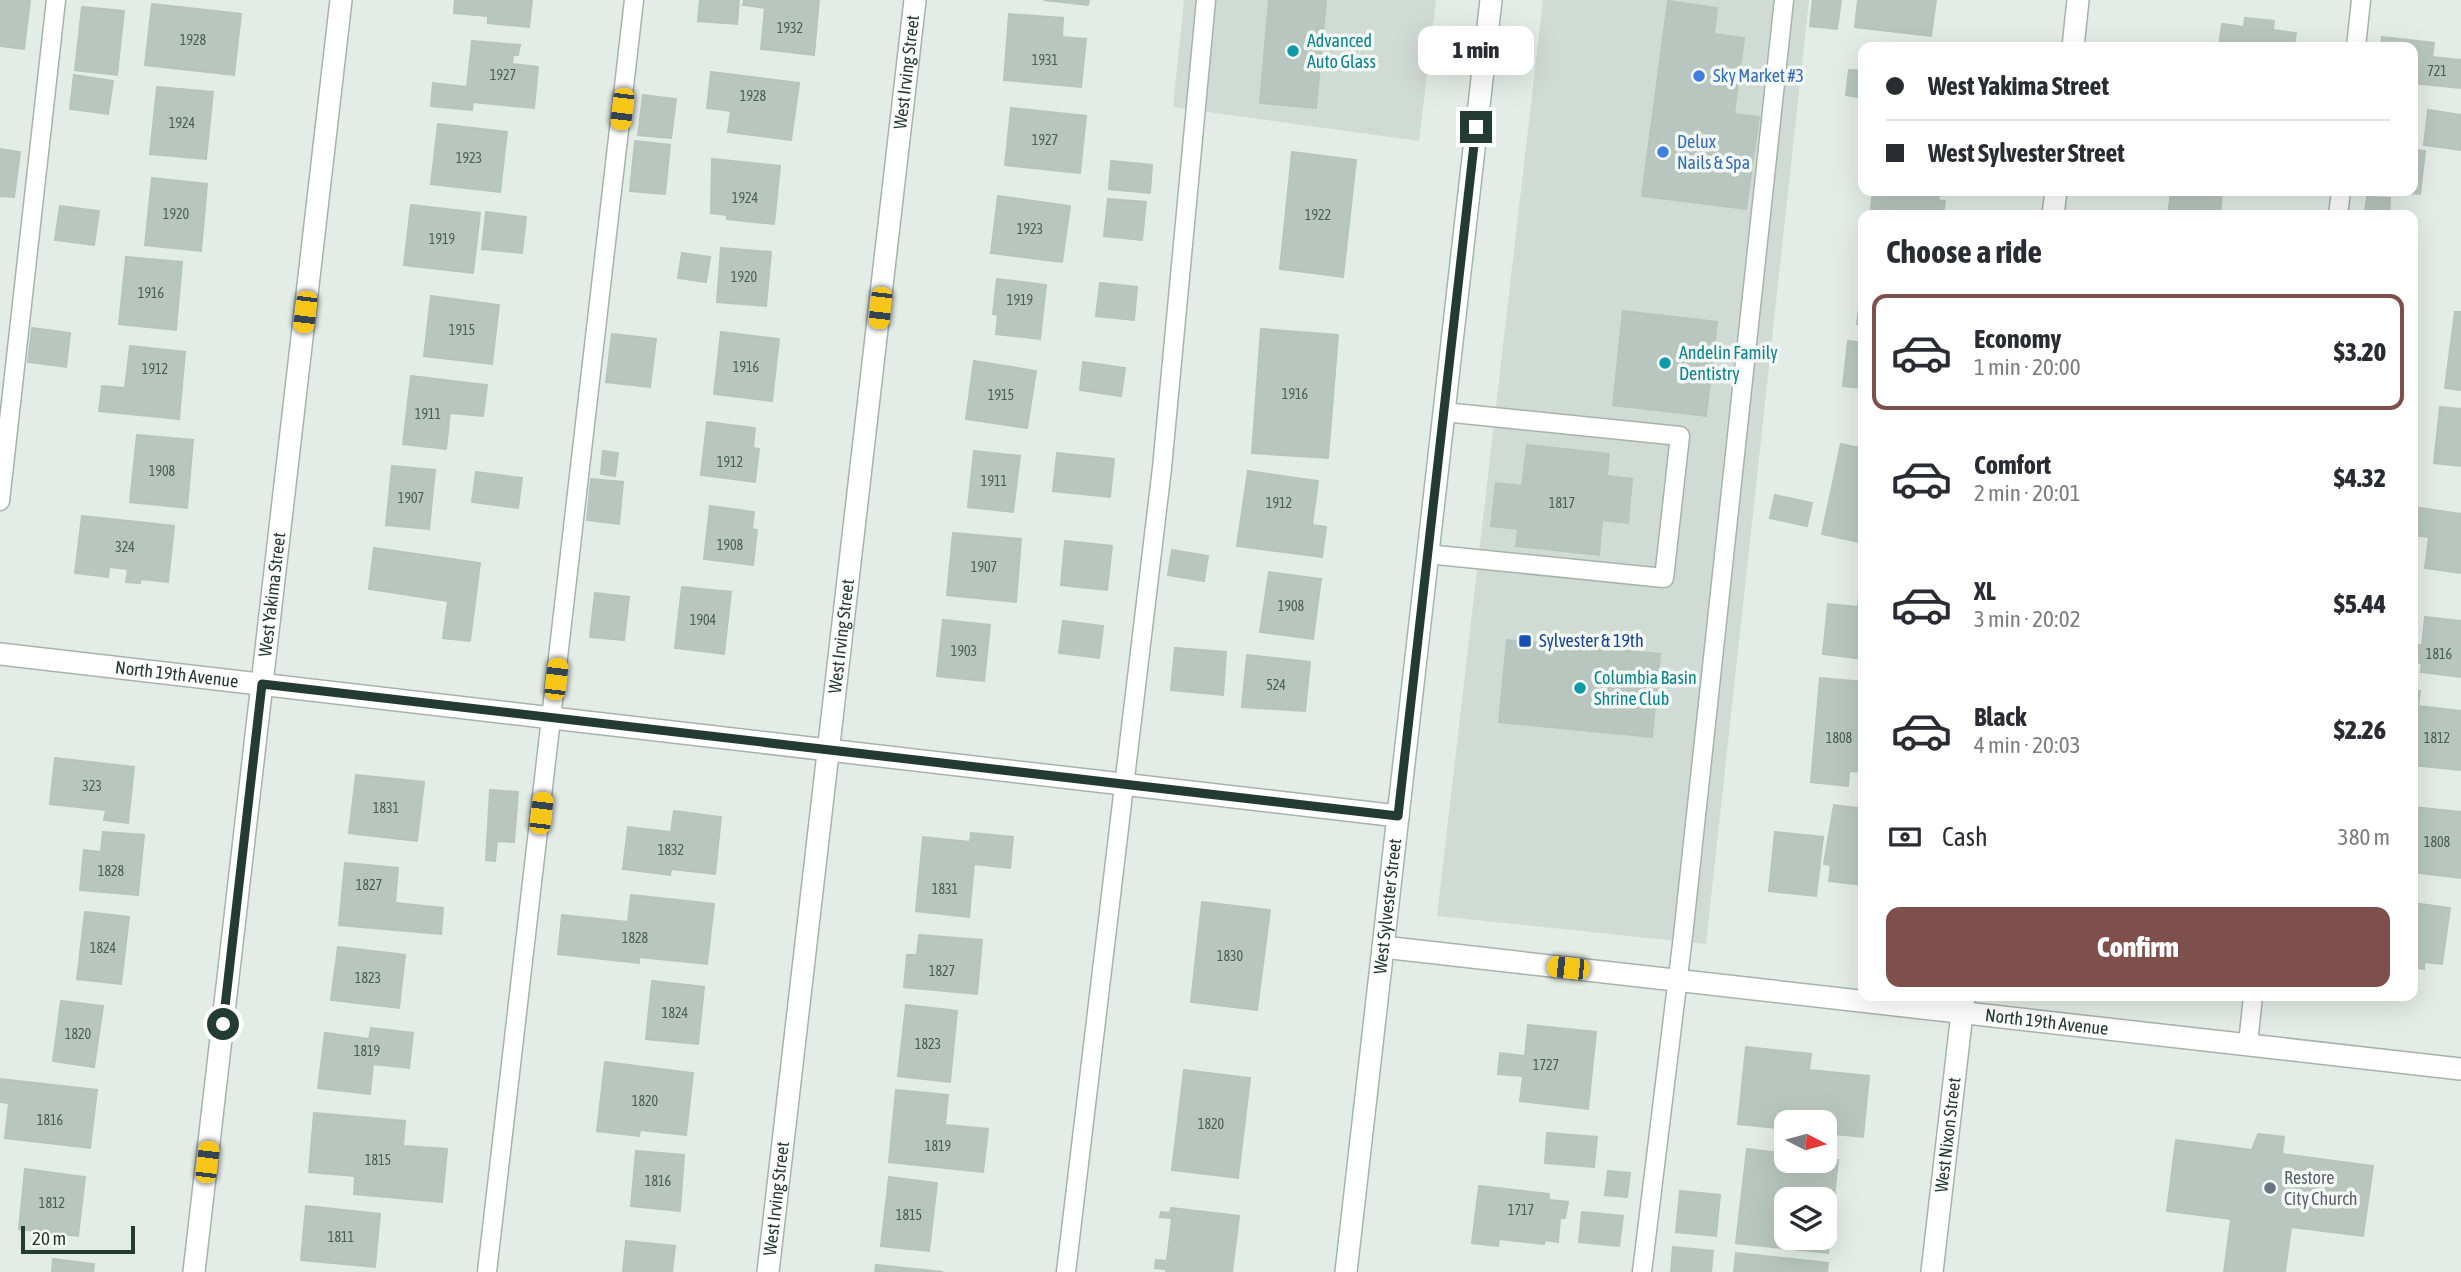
<!DOCTYPE html>
<html lang="en">
<head>
<meta charset="utf-8">
<style>
  body { margin:0; font-family:"Asap Condensed",sans-serif; background:#f2f2f3; color:#2b2b33; height:100vh; display:flex; flex-direction:column; font-size:26px; white-space:nowrap }
  * { box-sizing:border-box; margin:0 }
  p { font-size:23px; color:#7c7c81 }
  .icon { flex:none; width:38px; height:38px; fill:none; stroke:currentColor; stroke-width:2; stroke-linecap:round; stroke-linejoin:round }
  .map { position:relative; flex:1; overflow:hidden }
  .drawer { position:absolute; left:1858px; top:210px; width:560px; height:791px; display:flex; flex-direction:column; background:#fff; border-radius:14px; box-shadow:0 7px 28px #0002 }
  .drawer>* { flex:none }
  .banner { position:absolute; left:1858px; top:42px; width:560px; height:154px; border-radius:14px; box-shadow:0 7px 28px #0002; display:grid; align-content:center; height:154px; padding:0 28px; background:#fff }
  .needle { width:46px; rotate:96deg }
  .tools { position:absolute; left:1774px; top:1110px; display:grid; gap:14px }
  .tools a { display:grid; place-items:center; width:63px; height:63px; border-radius:14px; background:#fff; box-shadow:0 7px 28px #0002; font-size:35px }
  .scale { position:absolute; left:21px; bottom:18px; width:114px; box-sizing:border-box; padding-left:7px; border:4px solid #243b33; border-top:0; font-size:19px; line-height:24px; white-space:nowrap; color:#243b33; -webkit-text-stroke:5px #f3f8f5; paint-order:stroke }
  .end { position:absolute; width:32px; height:32px; margin:-16px; border:9px solid #243b33; background:#fff; box-shadow:0 0 0 4px #fff }
  .from { border-radius:50% }
  .bubble { position:absolute; height:49px; border-radius:14px; background:#fff; box-shadow:0 7px 28px #0002; font-size:23px; font-weight:800; line-height:49px; text-align:center }
  .car { position:absolute; width:21px; height:42px; margin:-21px -10px; border-radius:9px; box-shadow:0 0 5px 2px #0007; background:linear-gradient(#f5c518 24%,#345 0 40%,#f5c518 0 76%,#345 0 86%,#f5c518 0) }
  .banner b { display:flex; align-items:center; gap:24px; height:66px; font-size:26px }
  .banner b+b { border-top:2px solid #e1e1e2 }
  .banner i { width:18px; height:18px; background:#2b2b33 }
  ul { padding:0; list-style:none }
  li { display:flex; align-items:center; gap:21px; height:116px; margin:0 14px 10px; padding:0 14px; border:4px solid transparent; border-radius:14px }
  li div { flex:1 }
  li b { display:block; font-size:26px }
  li em { font-style:normal; font-weight:800 }
  li.on { border-color:#7f4f4b }
  li>.icon { width:63px; height:63px; stroke-width:1.5 }
  h2 { padding:0 28px; font-size:32px; line-height:84px }
  .pay { display:flex; align-items:center; gap:18px; height:77px; padding:0 28px; font-size:26px }
  .pay p { margin-inline-start:auto }
  .cta { display:flex; gap:14px; margin-top:auto; padding:14px 28px }
  .cta a { flex:1; height:80px; border-radius:14px; background:#7f4f4b; color:#fff; font-size:28px; font-weight:800; line-height:80px; text-align:center }
  .map>svg:first-child { display:block }
</style>
</head>
<body>
<div class="map">
<svg width="2461" height="1272" viewBox="0 0 2461 1272">
  <rect width="100%" height="100%" fill="#e3ece7"/>
  <path fill="#d1dbd6" d="M1184,0H1436L1419,141L1173,107Z
    M1543,0H1809L1706,944L1437,916Z"/>
  <path fill="#b9c6c0" stroke="#b6c5bd" stroke-width="2" fill-rule="evenodd" d="M0,0H30L24,49L0,46Z
    M455,0H532L529,27L488,23V16L454,13Z
    M700,0H739L737,24L698,21Z
    M744,0H819L814,55L761,49L765,8L743,5Z
    M1044,0H1089L1088,5Z
    M1269,0H1326L1316,108L1260,103Z
    M1813,0H1841L1837,29L1810,26Z
    M1858,0H1936L1931,36L1855,27Z
    M1668,1L1717,8L1714,34L1744,38L1734,114L1759,117L1746,209L1642,196Z
    M152,4L241,14L234,75L145,65Z
    M82,7L124,11L117,75L75,70Z
    M1009,14L1063,18L1062,37L1086,39L1081,87L1004,80Z
    M2245,18L2274,21L2273,30L2296,33L2294,47H2219L2222,24L2244,27Z
    M2382,37L2434,43L2432,57L2461,60V88L2413,83V47H2381Z
    M472,41L520,45L518,55H513L512,64L538,67L534,108L473,102L472,110L431,106L433,83L467,87Z
    M1849,70L1864,71V110H1861L1863,98L1846,95Z
    M711,72L799,83L791,140L728,132L731,111L707,108Z
    M74,75L113,81L108,114L70,109Z
    M157,87L213,92L206,159L150,154Z
    M643,95L676,99L671,138L638,135Z
    M1011,108L1086,116L1080,173L1005,165Z
    M2428,110L2461,115V150L2424,145Z
    M438,124L507,132L500,192L431,184Z
    M635,141L670,145L665,194L630,191Z
    M0,149L20,152L14,197L0,196Z
    M2414,150L2425,151L2420,194L2387,191H2413Z
    M1292,152L1356,160L1343,277L1280,269Z
    M712,159L780,166L774,224L727,219V215L711,213Z
    M1111,161L1152,165L1150,193L1109,189Z
    M152,178L207,184L201,251L145,245Z
    M1873,191H1940L1938,200L1945,201L1943,215H1870Z
    M2171,191H2222L2220,215H2168Z
    M998,196L1070,206L1062,262L991,253Z
    M2367,197L2390,198L2389,215L2365,213Z
    M1108,199L1146,202L1142,240L1104,236Z
    M411,205L480,213L473,273L404,265Z
    M60,206L99,211L94,245L55,240Z
    M486,212L526,217L522,253L482,249Z
    M721,248L771,252L766,306L717,302Z
    M682,253L710,257L706,282L678,278Z
    M126,257L182,262L176,330L119,324Z
    M997,279L1046,285L1040,339L996,334L998,315L993,314Z
    M1100,283L1137,287L1134,320L1096,316Z
    M1862,286L1864,287V324H1857Z
    M431,296L499,305L492,364L424,356Z
    M1623,311L1717,322L1706,416L1613,405Z
    M2455,312H2461V390L2445,388Z
    M32,328L70,333L66,367L28,362Z
    M1261,329L1338,335L1328,458L1252,453Z
    M721,332L779,339L772,401L714,394Z
    M612,334L656,339L650,387L606,382Z
    M1848,341L1864,343V388L1843,386Z
    M130,346L185,352L179,419L99,411L102,386L125,388Z
    M974,361L1036,371L1027,428L966,419Z
    M1083,362L1125,368L1121,396L1080,390Z
    M411,376L487,385L483,416L450,413L446,449L403,444Z
    M2440,407L2461,409V466L2434,463Z
    M707,422L755,428L753,448L759,449L755,482L701,475Z
    M137,435L193,440L187,508L130,502Z
    M1841,444L1864,449V543L1822,534Z
    M1527,445L1609,454L1607,476L1632,479L1628,523L1602,520L1599,555L1516,546L1518,529L1491,526L1496,483L1522,486Z
    M603,451L618,453L615,476L601,474Z
    M974,451L1020,456L1013,512L968,507Z
    M1057,453L1114,459L1110,497L1053,491Z
    M392,466L435,470L429,529L386,525Z
    M1248,471L1318,481L1312,525L1326,527L1322,557L1237,546Z
    M476,472L522,478L518,508L472,502Z
    M591,479L623,482L619,524L587,520Z
    M1775,495L1812,503L1807,526L1770,518Z
    M710,506L754,512L752,529L757,530L753,565L704,559Z
    M2413,507L2461,514V573L2425,568L2429,537L2413,535Z
    M82,516L174,526L168,582L141,579L140,583L126,582L128,569L109,567L108,577L75,573Z
    M953,533L1021,539L1016,602L947,595Z
    M1065,541L1112,546L1107,590L1061,585Z
    M374,548L480,563L470,641L443,638L448,601L369,589Z
    M1172,550L1208,556L1204,581L1168,575Z
    M1864,557V659L1823,654L1828,604L1858,607Z
    M1269,572L1321,579L1313,639L1260,632Z
    M682,587L731,592L724,654L675,648Z
    M595,593L629,597L624,640L590,637Z
    M2425,617L2461,621V677L2421,672L2422,663L2415,662L2417,645H2422Z
    M943,620L990,625L984,681L937,676Z
    M1063,621L1103,626L1099,658L1059,653Z
    M1507,640L1660,654L1652,737L1499,722Z
    M1175,648L1226,652L1223,695L1171,690Z
    M1247,655L1310,662L1305,711L1242,707Z
    M1820,678L1864,682V772L1849,771L1848,786L1811,782Z
    M2413,690L2420,691L2418,706L2461,711V770L2413,765Z
    M55,758L134,767L128,823L104,820L106,810L50,804Z
    M356,775L424,782L417,841L349,833Z
    M490,790L518,792L514,842L497,841L495,861L486,860Z
    M1834,805L1864,809V885L1829,881L1831,865L1824,864Z
    M2413,807L2461,812V878L2413,872Z
    M674,811L721,817L715,874L671,869L670,875L623,869L628,827L671,832Z
    M103,832L144,835L138,895L80,890L84,850L101,852Z
    M1775,832L1823,837L1816,896L1769,891Z
    M971,833L1013,837L1010,868L974,864L969,917L916,911L923,837L970,842Z
    M345,863L398,868L395,903L443,908L441,934L339,925Z
    M631,895L714,904L707,964L639,957V963L558,954L562,915L628,922Z
    M1202,902L1270,910L1257,1010L1191,1002Z
    M2413,903L2450,908L2442,964L2424,962V969L2413,967Z
    M85,912L129,917L121,984L77,979Z
    M919,935L982,940L977,994L904,987L907,955H917Z
    M338,947L405,955L399,1008L331,1000Z
    M652,981L704,987L698,1044L646,1039Z
    M61,1001L103,1006L94,1067L53,1061Z
    M906,1005L957,1011L950,1082L898,1076Z
    M1528,1025L1596,1032L1588,1109L1520,1101L1523,1076L1498,1074L1500,1053L1525,1056Z
    M371,1028L413,1033L409,1068L373,1064L370,1094L318,1088L325,1033L369,1039Z
    M1746,1047L1811,1054L1809,1070L1869,1076L1863,1137L1825,1133V1122H1787V1129L1738,1124Z
    M605,1062L693,1073L686,1135L640,1130L639,1136L597,1131Z
    M1184,1070L1250,1078L1238,1178L1172,1170Z
    M0,1079L97,1090L90,1148L5,1138L9,1103L0,1102Z
    M896,1090L948,1095L945,1125L988,1129L983,1172L889,1162Z
    M314,1113L405,1121L403,1146L447,1149L442,1202L354,1194L355,1176L309,1172Z
    M1547,1133L1597,1137L1594,1167L1545,1163Z
    M2258,1134L2284,1137L2282,1154L2373,1166L2363,1236L2291,1227L2285,1272H2224L2231,1219L2167,1211L2176,1140L2252,1150Z
    M1747,1149L1787,1154V1160H1838L1828,1253L1736,1243ZM1787,1199H1825V1237H1787Z
    M636,1151L684,1155L680,1211L631,1206Z
    M25,1169L85,1177L78,1236L19,1229Z
    M1608,1171L1630,1173L1627,1197L1605,1195Z
    M889,1177L937,1183L929,1251L881,1246Z
    M1479,1186L1549,1194V1200L1568,1202L1565,1218H1560L1558,1242L1545,1240L1544,1244L1499,1239L1498,1246L1472,1243Z
    M1680,1191L1720,1195L1716,1236L1676,1232Z
    M306,1206L380,1214L375,1267L301,1260Z
    M1171,1208L1239,1216L1232,1272H1166V1269L1155,1268L1156,1260L1167,1261L1172,1218L1160,1217L1161,1212L1170,1213Z
    M1582,1212L1623,1216L1619,1246L1579,1242Z
    M626,1241L675,1246L672,1272H623Z
    M1673,1247L1713,1251L1711,1272H1671Z
    M1736,1253L1828,1263L1827,1272H1734Z
    M53,1259L94,1264L93,1272H52Z
    M876,1265L943,1272H875Z"/>
  <g fill="none" stroke-linecap="round" stroke-linejoin="round">
    <g stroke="#a6b3ad" stroke-width="21">
      <path id="lane" d="M2356,47L2361,0
        M2338,215L2341,191
        M0,501L56,0
        M1427,554L1664,578L1680,436L1444,412
        M2248,1044L2253,996
        M487,1272L634,0
        M1066,1272L1162,468L1206,0
        M1642,1272L1683,936L1784,0"/>
    </g>
    <g stroke="#a6b3ad" stroke-width="24">
      <g id="street">
        <path d="M2073,47L2078,0"/>
        <path d="M2053,215L2056,191"/>
        <path id="s1" d="M0,654L1398,816"/>
        <path id="s2" d="M1383,947L2461,1069"/>
        <path id="s3" d="M194,1272L341,0"/>
        <path id="s4" d="M768,1272L915,0"/>
        <path id="s5" d="M1932,1272L1964,996"/>
      </g>
    </g>
    <g stroke="#a2b6ae" stroke-width="24">
      <g id="secondary">
        <path id="s6" d="M1346,1272L1491,0"/>
      </g>
    </g>
    <use href="#lane" stroke="#fff" stroke-width="18"/>
    <use href="#street" stroke="#fff" stroke-width="21"/>
    <use href="#secondary" stroke="#fff" stroke-width="21"/>
  </g>
  <g fill="none" stroke-linecap="round" stroke-linejoin="round">
    <path stroke="#243b33" stroke-width="9" d="M223,1024L262,684L1398,816L1476,127"/>
  </g>
  <g fill="#0f9aa8" stroke="#f3f8f5" stroke-width="2.5">
    <circle cx="1293" cy="51" r="7"/>
    <circle cx="1665" cy="363" r="7"/>
    <circle cx="1580" cy="688" r="7"/>
  </g>
  <g fill="#3f7fe0" stroke="#f3f8f5" stroke-width="2.5">
    <circle cx="1699" cy="76" r="7"/>
    <circle cx="1663" cy="152" r="7"/>
  </g>
  <rect fill="#1a4fb4" stroke="#f3f8f5" stroke-width="2.5" x="1518" y="634" width="14" height="14" rx="3.5"/>
  <circle fill="#6b7280" stroke="#f3f8f5" stroke-width="2.5" cx="2270" cy="1188" r="7"/>
  <g text-anchor="middle" stroke-width="7" stroke-linejoin="round" paint-order="stroke">
    <g font-size="14" fill="#495e56">
      <text x="790" y="33">1932</text>
      <text x="193" y="45">1928</text>
      <text x="1045" y="65">1931</text>
      <text x="2437" y="76">721</text>
      <text x="503" y="80">1927</text>
      <text x="753" y="101">1928</text>
      <text x="182" y="128">1924</text>
      <text x="1045" y="145">1927</text>
      <text x="469" y="163">1923</text>
      <text x="745" y="203">1924</text>
      <text x="176" y="219">1920</text>
      <text x="1318" y="220">1922</text>
      <text x="1030" y="234">1923</text>
      <text x="442" y="244">1919</text>
      <text x="744" y="282">1920</text>
      <text x="151" y="298">1916</text>
      <text x="1020" y="305">1919</text>
      <text x="462" y="335">1915</text>
      <text x="746" y="372">1916</text>
      <text x="155" y="374">1912</text>
      <text x="1295" y="399">1916</text>
      <text x="1001" y="400">1915</text>
      <text x="428" y="419">1911</text>
      <text x="730" y="467">1912</text>
      <text x="162" y="476">1908</text>
      <text x="994" y="486">1911</text>
      <text x="411" y="503">1907</text>
      <text x="1279" y="508">1912</text>
      <text x="1562" y="508">1817</text>
      <text x="730" y="550">1908</text>
      <text x="125" y="552">324</text>
      <text x="984" y="572">1907</text>
      <text x="1291" y="611">1908</text>
      <text x="703" y="625">1904</text>
      <text x="964" y="656">1903</text>
      <text x="2439" y="659">1816</text>
      <text x="1276" y="690">524</text>
      <text x="1839" y="743">1808</text>
      <text x="2437" y="743">1812</text>
      <text x="92" y="791">323</text>
      <text x="386" y="813">1831</text>
      <text x="2437" y="847">1808</text>
      <text x="671" y="855">1832</text>
      <text x="111" y="876">1828</text>
      <text x="369" y="890">1827</text>
      <text x="945" y="894">1831</text>
      <text x="635" y="943">1828</text>
      <text x="103" y="953">1824</text>
      <text x="1230" y="961">1830</text>
      <text x="942" y="976">1827</text>
      <text x="368" y="983">1823</text>
      <text x="675" y="1018">1824</text>
      <text x="78" y="1039">1820</text>
      <text x="928" y="1049">1823</text>
      <text x="367" y="1056">1819</text>
      <text x="1546" y="1070">1727</text>
      <text x="645" y="1106">1820</text>
      <text x="50" y="1125">1816</text>
      <text x="1211" y="1129">1820</text>
      <text x="938" y="1151">1819</text>
      <text x="378" y="1165">1815</text>
      <text x="658" y="1186">1816</text>
      <text x="52" y="1208">1812</text>
      <text x="1521" y="1215">1717</text>
      <text x="909" y="1220">1815</text>
      <text x="341" y="1242">1811</text>
    </g>
    <g font-size="18" fill="#0d838f" stroke="#f3f8f5" text-anchor="start">
      <text x="1307" y="47">Advanced<tspan x="1307" dy="21">Auto Glass</tspan></text>
      <text x="1679" y="359">Andelin Family<tspan x="1679" dy="21">Dentistry</tspan></text>
      <text x="1594" y="684">Columbia Basin<tspan x="1594" dy="21">Shrine Club</tspan></text>
    </g>
    <g font-size="18" fill="#243b33" stroke="#f3f8f5">
      <text dy="6" stroke="none"><textPath href="#s4" startOffset="1208">West Irving Street</textPath></text>
      <text dy="6" stroke="none"><textPath href="#s3" startOffset="682">West Yakima Street</textPath></text>
      <text dy="6" stroke="none"><textPath href="#s4" startOffset="640">West Irving Street</textPath></text>
      <text dy="6" stroke="none"><textPath href="#s1" startOffset="178">North 19th Avenue</textPath></text>
      <text dy="6" stroke="none"><textPath href="#s6" startOffset="368">West Sylvester Street</textPath></text>
      <text dy="6" stroke="none"><textPath href="#s2" startOffset="668">North 19th Avenue</textPath></text>
      <text dy="6" stroke="none"><textPath href="#s5" startOffset="138">West Nixon Street</textPath></text>
      <text dy="6" stroke="none"><textPath href="#s4" startOffset="74">West Irving Street</textPath></text>
    </g>
    <g font-size="18" fill="#366cbe" stroke="#f3f8f5" text-anchor="start">
      <text x="1713" y="82">Sky Market #3</text>
      <text x="1677" y="148">Delux<tspan x="1677" dy="21">Nails &amp; Spa</tspan></text>
    </g>
    <g font-size="18" fill="#164399" stroke="#f3f8f5" text-anchor="start">
      <text x="1539" y="647">Sylvester &amp; 19th</text>
    </g>
    <g font-size="18" fill="#5b616d" stroke="#f3f8f5" text-anchor="start">
      <text x="2284" y="1184">Restore<tspan x="2284" dy="21">City Church</tspan></text>
    </g>
  </g>
</svg>
<div class="tools">
<a><svg class="needle" viewBox="-14 -14 28 28"><path d="M0-13l5 13h-10z" fill="#e53935"/><path d="M0 13l5-13h-10z" fill="#7c7c81"/></svg></a>
<a><svg class="icon" aria-label="layers" viewBox="0 0 24 24"><path d="M12 4l9 5-9 5-9-5zM3 14l9 5 9-5"/></svg></a>
</div>
<div class="scale">20 m</div>
<i class="end from" style="left:223px;top:1024px"></i>
<i class="end" style="left:1476px;top:127px"></i>
<div class="bubble" style="left:1418px;top:26px;width:116px">1 min</div>
<i class="car" style="left:622px;top:109px;rotate:187deg"></i>
<i class="car" style="left:880px;top:308px;rotate:186deg"></i>
<i class="car" style="left:305px;top:312px;rotate:187deg"></i>
<i class="car" style="left:556px;top:679px;rotate:7deg"></i>
<i class="car" style="left:541px;top:813px;rotate:7deg"></i>
<i class="car" style="left:1568px;top:968px;rotate:276deg"></i>
<i class="car" style="left:207px;top:1162px;rotate:7deg"></i>
<div class="banner">
<b><i class="from"></i>West Yakima Street</b>
<b><i></i>West Sylvester Street</b>
</div>
<section class="drawer">
<h2>Choose a ride</h2>
<ul>
<li class="on"><svg class="icon" aria-label="car" viewBox="0 0 24 24"><path d="M5 17H2v-5l4-1 3-4h7l3 4 3 1v5h-3M9 17h6M6 11h13"/><circle cx="7" cy="17" r="2"/><circle cx="17" cy="17" r="2"/></svg><div><b>Economy</b><p>1 min · 20:00</p></div><em>$3.20</em></li>
<li><svg class="icon" aria-label="car" viewBox="0 0 24 24"><path d="M5 17H2v-5l4-1 3-4h7l3 4 3 1v5h-3M9 17h6M6 11h13"/><circle cx="7" cy="17" r="2"/><circle cx="17" cy="17" r="2"/></svg><div><b>Comfort</b><p>2 min · 20:01</p></div><em>$4.32</em></li>
<li><svg class="icon" aria-label="car" viewBox="0 0 24 24"><path d="M5 17H2v-5l4-1 3-4h7l3 4 3 1v5h-3M9 17h6M6 11h13"/><circle cx="7" cy="17" r="2"/><circle cx="17" cy="17" r="2"/></svg><div><b>XL</b><p>3 min · 20:02</p></div><em>$5.44</em></li>
<li><svg class="icon" aria-label="car" viewBox="0 0 24 24"><path d="M5 17H2v-5l4-1 3-4h7l3 4 3 1v5h-3M9 17h6M6 11h13"/><circle cx="7" cy="17" r="2"/><circle cx="17" cy="17" r="2"/></svg><div><b>Black</b><p>4 min · 20:03</p></div><em>$2.26</em></li>
</ul>
<div class="pay"><svg class="icon" aria-label="cash" viewBox="0 0 24 24"><path d="M3 7h18v10H3z"/><circle cx="12" cy="12" r="2"/></svg>Cash<p>380 m</p></div>
<div class="cta"><a>Confirm</a></div>
</section>
</div>
</body>
</html>
